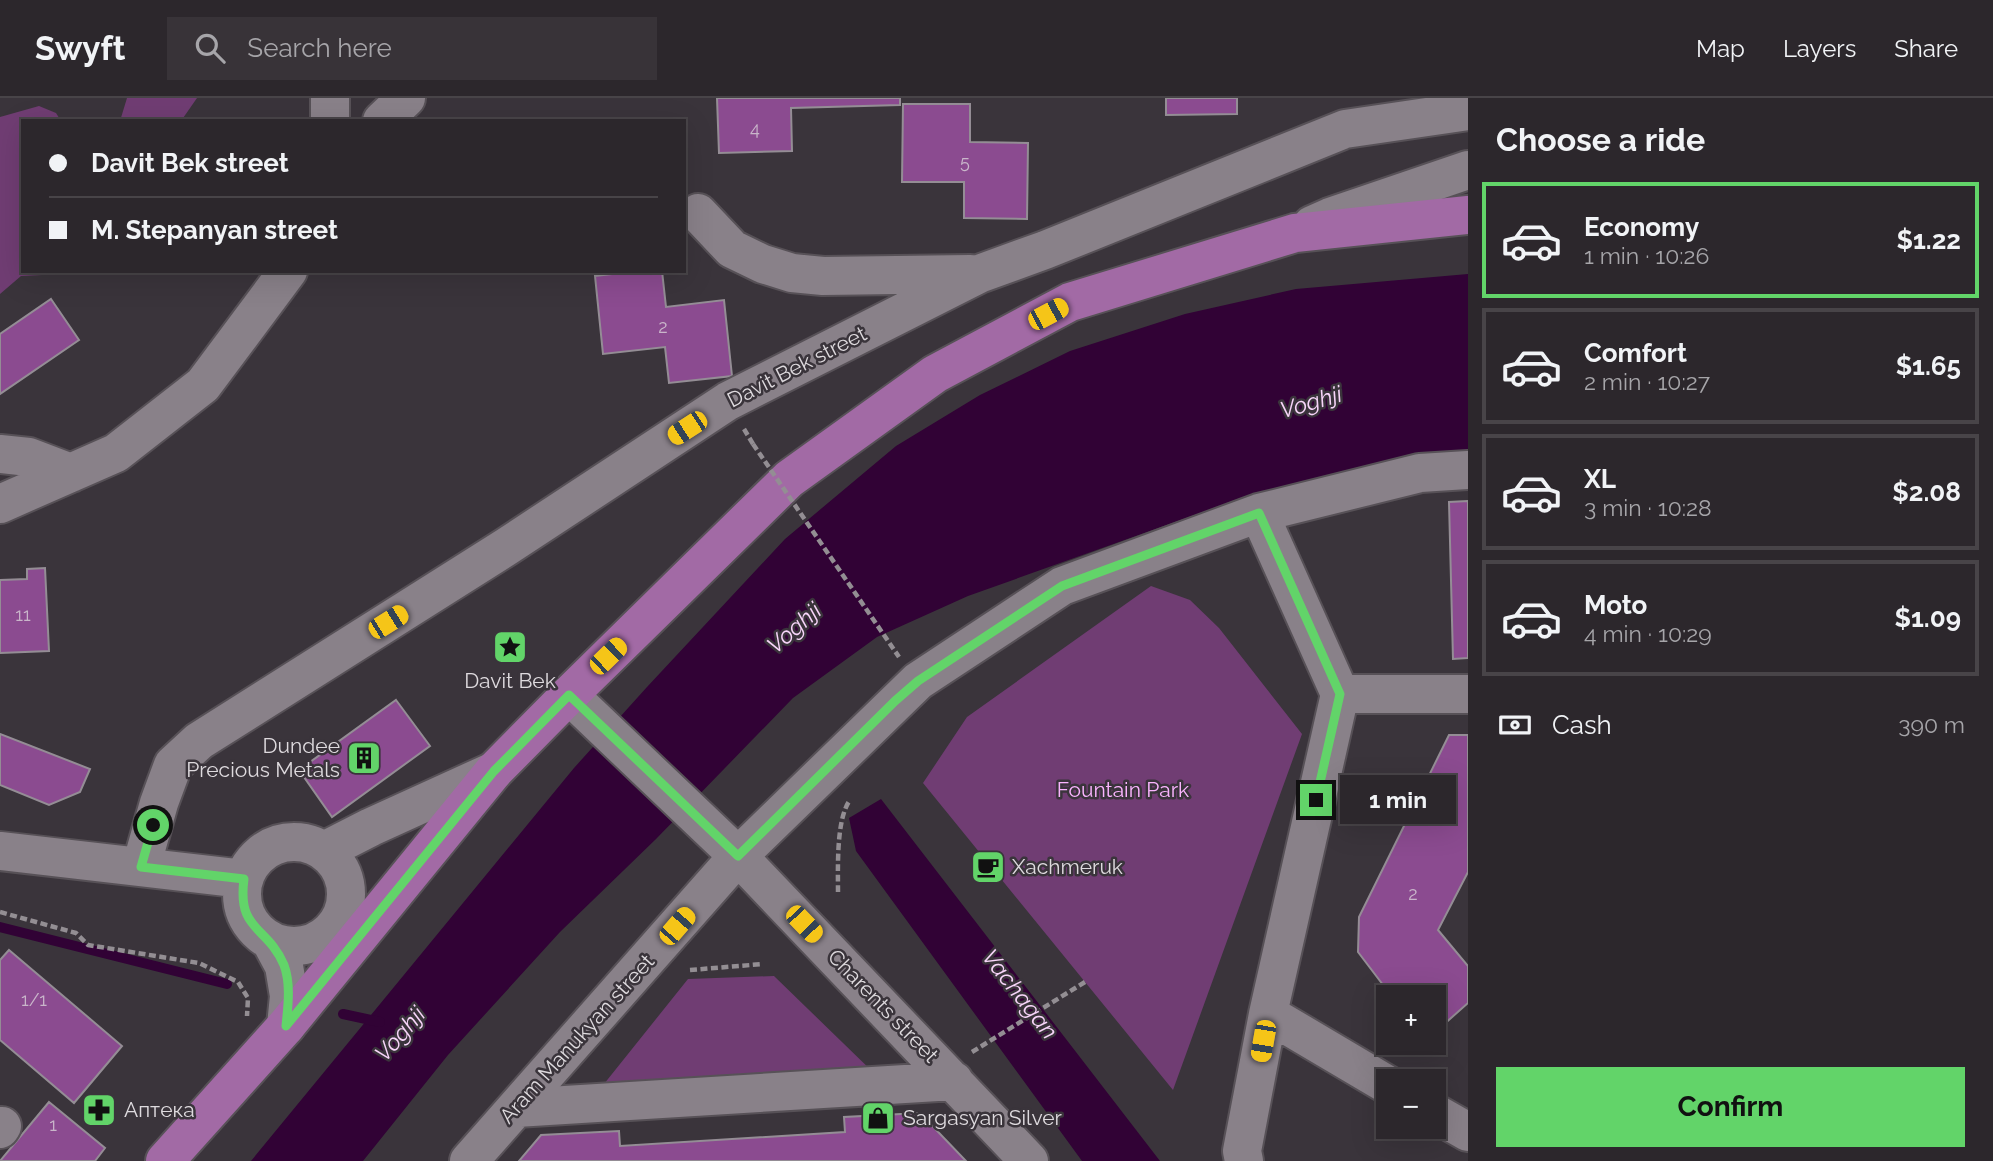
<!DOCTYPE html>
<html lang="en">
<head>
<meta charset="utf-8">
<style>
  body { margin:0; font-family:Raleway,sans-serif; background:#383338; color:#f1f3f6; height:100vh; display:flex; flex-direction:column; font-size:26px; white-space:nowrap }
  * { box-sizing:border-box; margin:0 }
  p { font-size:23px; color:#a6a5a9 }
  .icon { flex:none; width:38px; height:38px; fill:none; stroke:currentColor; stroke-width:2; stroke-linecap:round; stroke-linejoin:round }
  .map { position:relative; flex:1; overflow:hidden }
  .panel { display:flex; flex-direction:column; background:#2c272c; width:525px }
  .panel>* { flex:none }
  .banner { position:absolute; left:21px; top:21px; width:665px; height:154px; border-radius:0px; box-shadow:0 7px 28px #0002,0 0 0 2px #484448; display:grid; align-content:center; height:154px; padding:0 28px; background:#2c272c }
  .buttons { position:absolute; left:1376px; top:887px; display:grid; gap:14px }
  .buttons a { display:grid; place-items:center; width:70px; height:70px; border-radius:0px; background:#2c272c; box-shadow:0 7px 28px #0002,0 0 0 2px #484448; font-size:35px }
  .end { position:absolute; width:32px; height:32px; margin:-16px; border:9px solid #62d469; background:#111; box-shadow:0 0 0 4px #111 }
  .from { border-radius:50% }
  .bubble { position:absolute; height:49px; border-radius:0px; background:#2c272c; box-shadow:0 7px 28px #0002,0 0 0 2px #484448; font-size:23px; font-weight:700; line-height:49px; text-align:center }
  .car { position:absolute; width:21px; height:42px; margin:-21px -10px; border-radius:9px; box-shadow:0 0 5px 2px #0007; background:linear-gradient(#f5c518 24%,#345 0 40%,#f5c518 0 76%,#345 0 86%,#f5c518 0) }
  .banner b { display:flex; align-items:center; gap:24px; height:66px; font-size:26px }
  .banner b+b { border-top:2px solid #484448 }
  .banner i { width:18px; height:18px; background:#f1f3f6 }
  ul { padding:0; list-style:none }
  li { display:flex; align-items:center; gap:21px; height:116px; margin:0 14px 10px; padding:0 14px; border:4px solid #484448; border-radius:0px }
  li div { flex:1 }
  li b { display:block; font-size:26px }
  li em { font-style:normal; font-weight:700 }
  li.selected { border-color:#62d469 }
  li>.icon { width:63px; height:63px; stroke-width:1.5 }
  h2 { padding:0 28px; font-size:32px; line-height:84px }
  .pay { display:flex; align-items:center; gap:18px; height:77px; padding:0 28px; font-size:26px }
  .pay p { margin-inline-start:auto }
  .button { display:flex; gap:14px; margin-top:auto; padding:14px 28px }
  .button a { flex:1; height:80px; border-radius:0px; background:#62d469; color:#111; font-size:28px; font-weight:700; line-height:80px; text-align:center }
  header { display:flex; align-items:center; gap:42px; box-sizing:border-box; height:98px; padding:0 35px; background:#2c272c; border-bottom:2px solid #484448 }
  header strong { font-size:33px }
  nav { display:flex; gap:38px; margin-inline-start:auto; font-size:24px }
  .search { width:490px; height:63px; background:#383338; display:flex; align-items:center; gap:18px; box-sizing:border-box; padding:0 24px; border-radius:0px; color:#a6a5a9; font-size:26px }
  main { display:flex; flex:1; min-height:0 }
  .map>svg:first-child { display:block }
</style>
</head>
<body>
<header>
<strong>Swyft</strong>
<div class="search"><svg class="icon" aria-label="search" viewBox="0 0 24 24"><circle cx="10" cy="10" r="6"/><path d="M15 15l6 6"/></svg>Search here</div>
<nav><a>Map</a><a>Layers</a><a>Share</a></nav>
</header>
<main>
<div class="map">
<svg width="1468" height="1063" viewBox="0 0 1468 1063">
  <rect width="100%" height="100%" fill="#3a343b"/>
  <path fill="#703d73" d="M127,0H197L181,23H120Z
    M39,8L56,15L61,23H23V173H70L63,176L21,178L0,196V19Z
    M1151,488L1190,502L1219,530L1302,636L1173,992L923,685L967,619Z
    M774,878L877,978L604,986L688,881Z"/>
  <path fill="#310235" d="M1468,176V352L1440,354L1217,409L968,498L877,539L793,600L656,741L560,834L448,957L363,1063H251L574,670L647,589L785,441L896,348L980,297L1070,253L1185,216L1296,191Z
    M881,701L1160,1063H1082L856,753L849,720Z"/>
  <g fill="none" stroke-linecap="round" stroke-linejoin="round">
    <path stroke="#310235" stroke-width="10" d="M0,829L227,886
      M343,916L380,924"/>
  </g>
  <path fill="#8b4b90" stroke="#948d95" stroke-width="2" d="M717,0H900V7L791,10L792,53L719,55Z
    M1166,0H1237V16L1166,17Z
    M903,6H970V44L1028,45L1027,121L964,120V84H902Z
    M638,173H662L666,209L724,202L732,278L669,285L665,249L603,256L595,178Z
    M51,201L79,242L0,296V236Z
    M1468,403V560L1453,561L1449,404Z
    M45,470L49,553L0,555V482L27,481V471Z
    M396,602L430,648L332,719L299,672Z
    M0,636L90,671L80,694L49,707L0,687Z
    M1449,637H1468V774L1438,832L1468,868V905L1433,936V900H1393L1358,854L1359,819Z
    M9,852L122,948L74,1005L0,942V862Z
    M49,1004L105,1050L95,1063H0Z
    M920,1015L966,1063H519L541,1037L619,1033L620,1048L845,1034L844,1019Z"/>
  <g fill="none" stroke-linecap="round" stroke-linejoin="round">
    <g stroke="#575157" stroke-width="42">
      <path id="minor" d="M330,23V0
        M382,23L406,0
        M698,115L732,151L763,166L792,175L823,178L970,176
        M1312,127L1330,119L1468,72
        M0,356L29,359L71,375
        M0,406L116,355L203,287L288,173
        M1259,415L1340,596
        M1340,596H1468
        M569,597L738,758L1029,1063
        M242 796a52 52 0 1 1 104 0a52 52 0 1 1-104 0Z
        M0,753L244,781
        M324,753L371,729L494,673
        M141,769L159,705L173,667L199,643L506,449L728,303L979,176L1045,152L1345,31L1468,13
        M270,842L284,868L289,898L286,928
        M1268,916L1388,987
        M516,1010L954,983
        M1433,1014L1468,1034
        M0,1031L2,1028
        M469,1063L738,758L918,583L1062,488L1259,415L1420,375L1468,372
        M1244,1063L1242,1053L1268,916L1340,596"/>
    </g>
    <g stroke="#575157" stroke-width="42">
      <path id="highway" d="M165,1063L286,928L494,673L569,597L789,381L935,276L1070,204L1295,135L1468,117"/>
    </g>
    <path stroke="#938e93" stroke-width="4.5" stroke-dasharray="7 3.5" stroke-linecap="butt" d="M744,331L753,346
      M838,794C838,770 836,721 850,702
      M0,814L76,835L88,847L199,865L238,884L248,900L247,918
      M690,872L763,866
      M972,954L1085,884"/>
    <use href="#minor" stroke="#898189" stroke-width="38"/>
    <use href="#highway" stroke="#a26aa5" stroke-width="38"/>
    <path stroke="#938e93" stroke-width="4.5" stroke-dasharray="7 3.5" stroke-linecap="butt" d="M753,346L899,559"/>
  </g>
  <g fill="none" stroke-linecap="round" stroke-linejoin="round">
    <path stroke="#62d469" stroke-width="9" d="M153,727L141,769L244,781C237,834 267,827 284,867C291,886 288,908 286,928L494,673L569,597L738,758L895,603L918,583L1062,488L1259,415L1340,596L1316,702"/>
  </g>
  <defs>
    <g id="sight-square" transform="scale(1.75)"><rect x="-9" y="-9" width="18" height="18" rx="4" fill="#62d469" stroke="#3a343b"/><path d="M0-6L1.8-2.2L6-1.7L2.9 1.2L3.7 5.4L0 3.3L-3.7 5.4L-2.9 1.2L-6-1.7L-1.8-2.2Z" fill="#111"/></g>
    <g id="building-square" transform="scale(1.75)"><rect x="-9" y="-9" width="18" height="18" rx="4" fill="#62d469" stroke="#3a343b"/><path d="M-4-6H4V6H1V3H-1V6H-4ZM-2.5-4.3h1.7v1.8h-1.7ZM.8-4.3h1.7v1.8H.8ZM-2.5-1h1.7V.8h-1.7ZM.8-1h1.7V.8H.8Z" fill="#111"/></g>
    <g id="cafe-square" transform="scale(1.75)"><rect x="-9" y="-9" width="18" height="18" rx="4" fill="#62d469" stroke="#3a343b"/><path d="M-5.5-4.5H6V0H3Q3 3.5 0 3.5H-2.5Q-5.5 3.5-5.5 0ZM3-3.2v2h1.7v-2ZM-6 4.5H4V6H-6Z" fill="#111"/></g>
    <g id="pharmacy-square" transform="scale(1.75)"><rect x="-9" y="-9" width="18" height="18" rx="4" fill="#62d469" stroke="#3a343b"/><path d="M-2-6h4v4h4v4h-4v4h-4v-4h-4v-4h4Z" fill="#111"/></g>
    <g id="shop-square" transform="scale(1.75)"><rect x="-9" y="-9" width="18" height="18" rx="4" fill="#62d469" stroke="#3a343b"/><path d="M-5-2.5h2.3a2.7 3.5 0 0 1 5.4 0H5L5.5 6h-11ZM-1.5-2.5h3a1.5 2.3 0 0 0-3 0Z" fill="#111"/></g>
  </defs>
  <g fill-rule="evenodd">
    <use href="#sight-square" x="510" y="549"/>
    <use href="#building-square" x="364" y="660"/>
    <use href="#cafe-square" x="988" y="769"/>
    <use href="#pharmacy-square" x="99" y="1012"/>
    <use href="#shop-square" x="878" y="1020"/>
  </g>
  <g text-anchor="middle" stroke-width="5" stroke-linejoin="round" paint-order="stroke">
    <g font-size="18" fill="#c9b6ca">
      <text x="755" y="37">4</text>
      <text x="965" y="70">5</text>
      <text x="663" y="235">2</text>
      <text x="23" y="523">11</text>
      <text x="1413" y="802">2</text>
      <text x="34" y="908">1/1</text>
      <text x="53" y="1033">1</text>
    </g>
    <g font-size="21" fill="#dedade" stroke="#3a343b">
      <text transform="translate(797 269) rotate(-27)" y="7">Davit Bek street</text>
      <text transform="translate(883 908) rotate(46)" y="7">Charents street</text>
      <text transform="translate(577 941) rotate(-48)" y="7">Aram Manukyan street</text>
    </g>
    <g font-size="21" fill="#dedade" stroke="#3a343b" text-anchor="start">
      <text x="510" y="590" text-anchor="middle">Davit Bek</text>
      <text x="340" y="655" text-anchor="end">Dundee<tspan x="340" dy="24">Precious Metals</tspan></text>
      <text x="1012" y="776">Xachmeruk</text>
      <text x="124" y="1019">Аптека</text>
      <text x="903" y="1027">Sargasyan Silver</text>
    </g>
    <g font-size="21" fill="#fbb4ff" stroke="#3a343b">
      <text x="1123" y="699">Fountain Park</text>
    </g>
    <g font-size="23" font-style="italic" fill="#f8d5fa" stroke="#3a343b">
      <text transform="translate(1311 304) rotate(-16)" y="8">Voghji</text>
      <text transform="translate(794 530) rotate(-41)" y="8">Voghji</text>
      <text transform="translate(1020 896) rotate(52)" y="8">Vachagan</text>
      <text transform="translate(400 936) rotate(-49)" y="8">Voghji</text>
    </g>
  </g>
</svg>
<div class="buttons">
<a>+</a>
<a>−</a>
</div>
<i class="end from" style="left:153px;top:727px"></i>
<i class="end" style="left:1316px;top:702px"></i>
<div class="bubble" style="left:1340px;top:677px;width:116px">1 min</div>
<i class="car" style="left:1048px;top:216px;rotate:62deg"></i>
<i class="car" style="left:687px;top:330px;rotate:237deg"></i>
<i class="car" style="left:388px;top:524px;rotate:58deg"></i>
<i class="car" style="left:608px;top:558px;rotate:46deg"></i>
<i class="car" style="left:804px;top:826px;rotate:136deg"></i>
<i class="car" style="left:677px;top:828px;rotate:41deg"></i>
<i class="car" style="left:1263px;top:943px;rotate:190deg"></i>
<div class="banner">
<b><i class="from"></i>Davit Bek street</b>
<b><i></i>M. Stepanyan street</b>
</div>
</div>
<section class="panel">
<h2>Choose a ride</h2>
<ul>
<li class="selected"><svg class="icon" aria-label="car" viewBox="0 0 24 24"><path d="M5 17H2v-5l4-1 3-4h7l3 4 3 1v5h-3M9 17h6M6 11h13"/><circle cx="7" cy="17" r="2"/><circle cx="17" cy="17" r="2"/></svg><div><b>Economy</b><p>1 min · 10:26</p></div><em>$1.22</em></li>
<li><svg class="icon" aria-label="car" viewBox="0 0 24 24"><path d="M5 17H2v-5l4-1 3-4h7l3 4 3 1v5h-3M9 17h6M6 11h13"/><circle cx="7" cy="17" r="2"/><circle cx="17" cy="17" r="2"/></svg><div><b>Comfort</b><p>2 min · 10:27</p></div><em>$1.65</em></li>
<li><svg class="icon" aria-label="car" viewBox="0 0 24 24"><path d="M5 17H2v-5l4-1 3-4h7l3 4 3 1v5h-3M9 17h6M6 11h13"/><circle cx="7" cy="17" r="2"/><circle cx="17" cy="17" r="2"/></svg><div><b>XL</b><p>3 min · 10:28</p></div><em>$2.08</em></li>
<li><svg class="icon" aria-label="car" viewBox="0 0 24 24"><path d="M5 17H2v-5l4-1 3-4h7l3 4 3 1v5h-3M9 17h6M6 11h13"/><circle cx="7" cy="17" r="2"/><circle cx="17" cy="17" r="2"/></svg><div><b>Moto</b><p>4 min · 10:29</p></div><em>$1.09</em></li>
</ul>
<div class="pay"><svg class="icon" aria-label="cash" viewBox="0 0 24 24"><path d="M3 7h18v10H3z"/><circle cx="12" cy="12" r="2"/></svg>Cash<p>390 m</p></div>
<div class="button"><a>Confirm</a></div>
</section>
</main>
</body>
</html>
